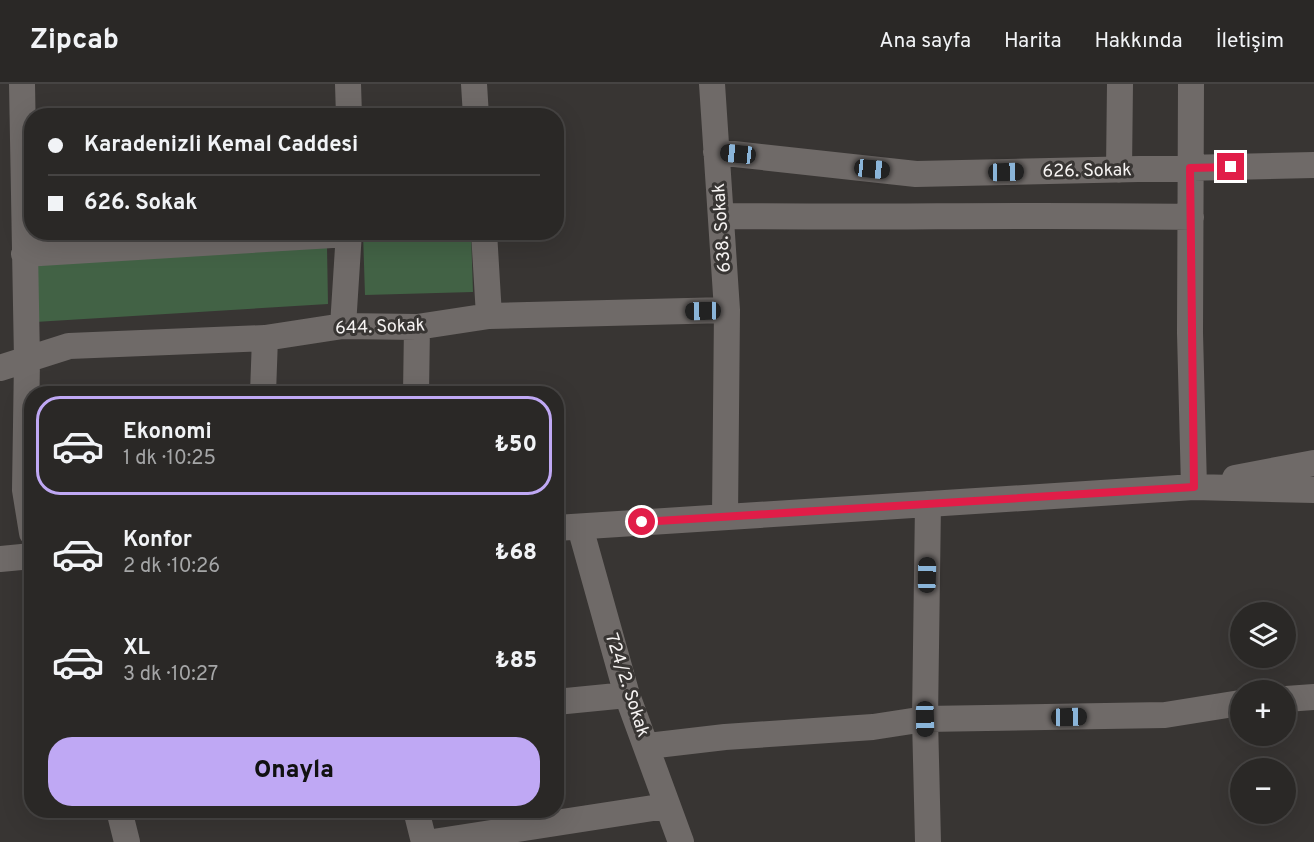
<!DOCTYPE html>
<html lang="tr">
<head>
<meta charset="utf-8">
<style>
  body { margin:0; font-family:Overpass,sans-serif; background:#32302e; color:#f1f3f6; height:100vh; display:flex; flex-direction:column; font-size:22px; white-space:nowrap }
  * { box-sizing:border-box; margin:0 }
  p { font-size:20px; color:#a5a6a7 }
  .icon { flex:none; width:33px; height:33px; fill:none; stroke:currentColor; stroke-width:2; stroke-linecap:round; stroke-linejoin:round }
  .map { position:relative; flex:1; overflow:hidden }
  .panel { position:absolute; left:24px; top:302px; width:540px; height:432px; display:flex; flex-direction:column; background:#2a2826; border-radius:24px; box-shadow:0 6px 24px #0002,0 0 0 2px #464443 }
  .panel>* { flex:none }
  .banner { position:absolute; left:24px; top:24px; width:540px; height:132px; border-radius:24px; box-shadow:0 6px 24px #0002,0 0 0 2px #464443; display:grid; align-content:center; height:132px; padding:0 24px; background:#2a2826 }
  .buttons { position:absolute; left:1230px; top:518px; display:grid; gap:12px }
  .buttons a { display:grid; place-items:center; width:66px; height:66px; border-radius:50%; background:#2a2826; box-shadow:0 6px 24px #0002,0 0 0 2px #464443; font-size:30px }
  .end { position:absolute; width:27px; height:27px; margin:-14px; border:8px solid #e11d48; background:#fff; box-shadow:0 0 0 3px #fff }
  .from { border-radius:50% }
  .car { position:absolute; width:18px; height:36px; margin:-18px -9px; border-radius:8px; box-shadow:0 0 4px 2px #0007; background:linear-gradient(#222 24%,#8ab4d8 0 40%,#222 0 76%,#8ab4d8 0 86%,#222 0) }
  .banner b { display:flex; align-items:center; gap:21px; height:57px; font-size:22px }
  .banner b+b { border-top:2px solid #464443 }
  .banner i { width:15px; height:15px; background:#f1f3f6 }
  ul { padding:10px 0 0; list-style:none }
  li { display:flex; align-items:center; gap:18px; height:99px; margin:0 12px 9px; padding:0 12px; border:3px solid transparent; border-radius:24px }
  li div { flex:1 }
  li b { display:block; font-size:22px }
  li em { font-style:normal; font-weight:800 }
  li.selected { border-color:#bfa8f4 }
  li>.icon { width:54px; height:54px; stroke-width:1.5 }
  .button { display:flex; gap:12px; margin-top:auto; padding:12px 24px }
  .button a { flex:1; height:69px; border-radius:24px; background:#bfa8f4; color:#111; font-size:24px; font-weight:800; line-height:69px; text-align:center }
  header { display:flex; align-items:center; gap:36px; box-sizing:border-box; height:84px; padding:0 30px; background:#2a2826; border-bottom:2px solid #464443 }
  header strong { font-size:28px }
  nav { display:flex; gap:33px; margin-inline-start:auto; font-size:21px }
  .map>svg:first-child { display:block }
</style>
</head>
<body>
<header>
<strong>Zipcab</strong>
<nav><a>Ana sayfa</a><a>Harita</a><a>Hakkında</a><a>İletişim</a></nav>
</header>
<div class="map">
<svg width="1314" height="758" viewBox="0 0 1314 758">
  <rect width="100%" height="100%" fill="#383533"/>
  <path fill="#426245" d="M363,149H471L473,208L365,211Z
    M327,163L328,220L35,238V179Z"/>
  <g fill="none" stroke-linecap="round" stroke-linejoin="round">
    <path stroke="#6f6a68" stroke-width="26" d="M22,0L27,276L25,406L32,449
      M348,0L349,32
      M474,0L476,32
      M712,0L727,226L725,432
      M1191,0L1190,249L1194,403
      M716,68L916,90L1314,81
      M1119,86L1120,0
      M721,132C877,134 1034,130 1191,133
      M484,148L489,232
      M24,170L349,150
      M343,242L349,148
      M0,284L69,262L265,254L343,242L417,243L489,232L727,226
      M263,309L265,254
      M416,309L417,243
      M1235,394L1314,379
      M580,443L627,611L681,758
      M556,444L1194,403L1314,406
      M0,475L32,472
      M1286,615L1314,613
      M556,618L627,611
      M648,662L725,653L873,643L925,635L1165,631L1240,619
      M119,726L127,758
      M416,726L424,758
      M433,758L666,722
      M928,758L925,635L928,420"/>
  </g>
  <g fill="none" stroke-linecap="round" stroke-linejoin="round">
    <path stroke="#e11d48" stroke-width="8" d="M642,438L1194,403L1190,84L1231,83"/>
  </g>
  <g text-anchor="middle" stroke-width="6" stroke-linejoin="round" paint-order="stroke">
    <g font-size="18" fill="#f6f3f2" stroke="#383533">
      <text transform="translate(1087 86) rotate(-1)" y="6">626. Sokak</text>
      <text transform="translate(721 144) rotate(-94)" y="6">638. Sokak</text>
      <text transform="translate(380 242) rotate(-2)" y="6">644. Sokak</text>
      <text transform="translate(628 601) rotate(72)" y="6">724/2. Sokak</text>
    </g>
  </g>
</svg>
<div class="buttons">
<a><svg class="icon" aria-label="layers" viewBox="0 0 24 24"><path d="M12 4l9 5-9 5-9-5zM3 14l9 5 9-5"/></svg></a>
<a>+</a>
<a>−</a>
</div>
<i class="end from" style="left:642px;top:438px"></i>
<i class="end" style="left:1231px;top:83px"></i>
<i class="car" style="left:738px;top:70px;rotate:276deg"></i>
<i class="car" style="left:872px;top:85px;rotate:96deg"></i>
<i class="car" style="left:1006px;top:88px;rotate:89deg"></i>
<i class="car" style="left:703px;top:227px;rotate:269deg"></i>
<i class="car" style="left:927px;top:491px;rotate:1deg"></i>
<i class="car" style="left:1069px;top:633px;rotate:89deg"></i>
<i class="car" style="left:925px;top:635px;rotate:179deg"></i>
<div class="banner">
<b><i class="from"></i>Karadenizli Kemal Caddesi</b>
<b><i></i>626. Sokak</b>
</div>
<section class="panel">
<ul>
<li class="selected"><svg class="icon" aria-label="car" viewBox="0 0 24 24"><path d="M5 17H2v-5l4-1 3-4h7l3 4 3 1v5h-3M9 17h6M6 11h13"/><circle cx="7" cy="17" r="2"/><circle cx="17" cy="17" r="2"/></svg><div><b>Ekonomi</b><p>1 dk · 10:25</p></div><em>₺50</em></li>
<li><svg class="icon" aria-label="car" viewBox="0 0 24 24"><path d="M5 17H2v-5l4-1 3-4h7l3 4 3 1v5h-3M9 17h6M6 11h13"/><circle cx="7" cy="17" r="2"/><circle cx="17" cy="17" r="2"/></svg><div><b>Konfor</b><p>2 dk · 10:26</p></div><em>₺68</em></li>
<li><svg class="icon" aria-label="car" viewBox="0 0 24 24"><path d="M5 17H2v-5l4-1 3-4h7l3 4 3 1v5h-3M9 17h6M6 11h13"/><circle cx="7" cy="17" r="2"/><circle cx="17" cy="17" r="2"/></svg><div><b>XL</b><p>3 dk · 10:27</p></div><em>₺85</em></li>
</ul>
<div class="button"><a>Onayla</a></div>
</section>
</div>
</body>
</html>
